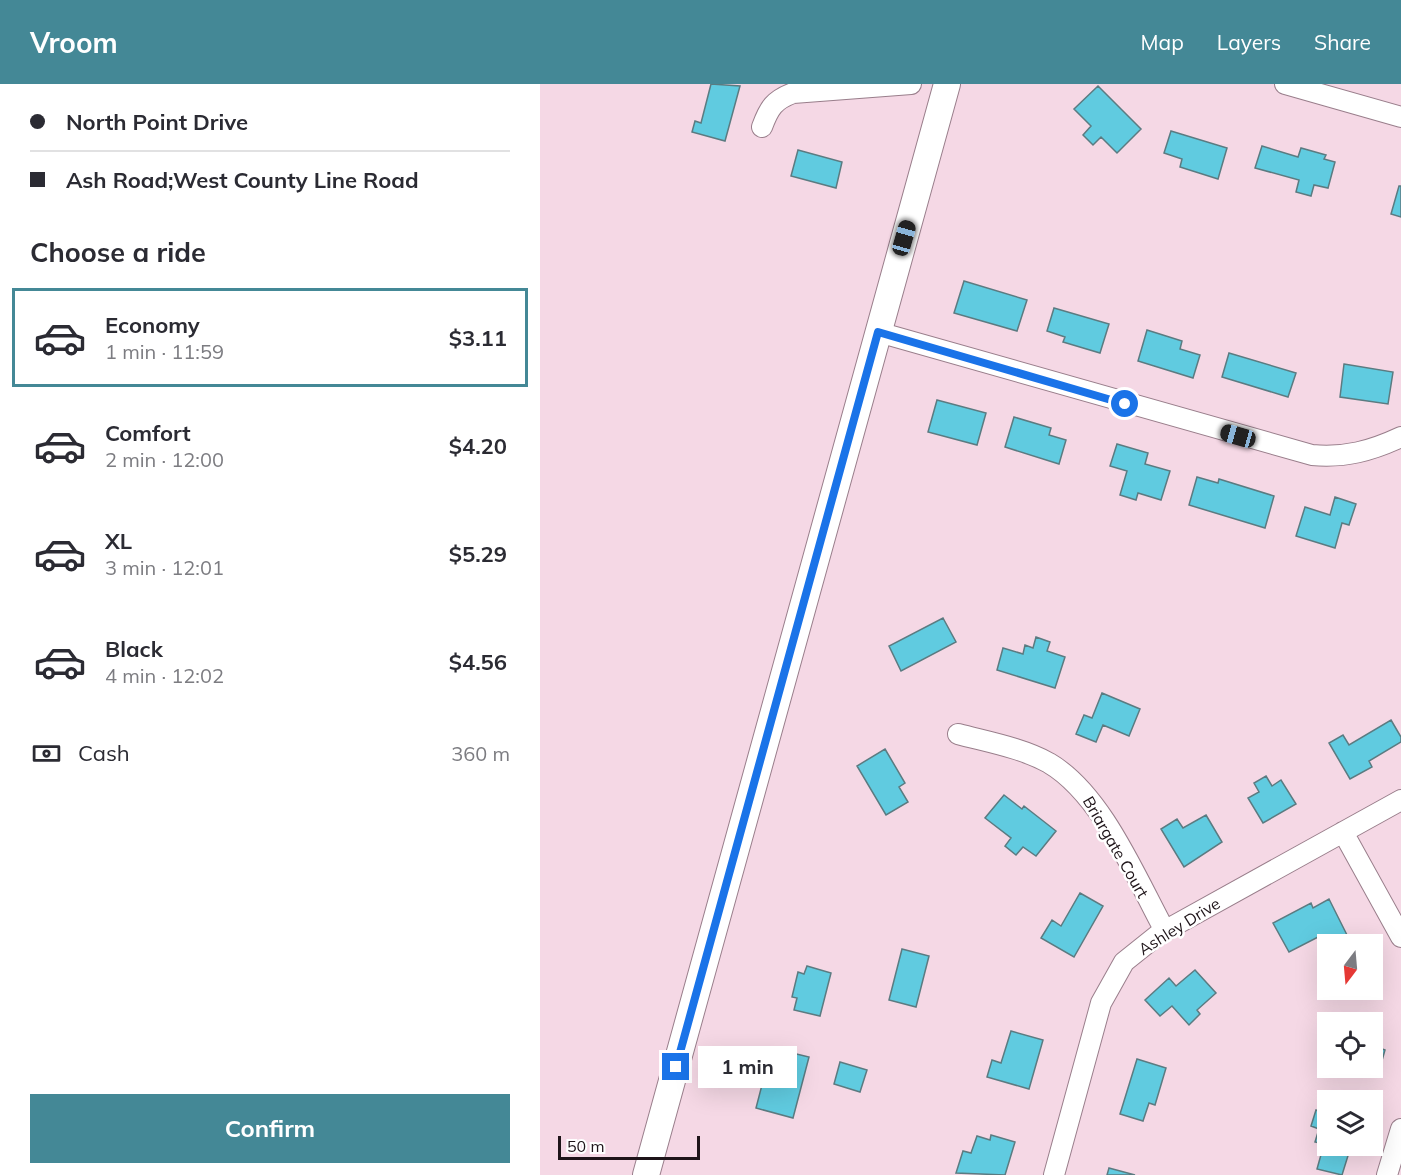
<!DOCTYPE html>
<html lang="en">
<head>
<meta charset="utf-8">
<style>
  body { margin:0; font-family:Mulish,sans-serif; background:#f7f7f7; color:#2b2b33; height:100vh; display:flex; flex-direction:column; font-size:22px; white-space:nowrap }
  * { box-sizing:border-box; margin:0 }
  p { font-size:20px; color:#7c7c81 }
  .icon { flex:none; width:33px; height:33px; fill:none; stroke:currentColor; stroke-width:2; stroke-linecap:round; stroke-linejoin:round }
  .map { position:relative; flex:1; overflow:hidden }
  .side { display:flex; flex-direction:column; background:#fff; width:540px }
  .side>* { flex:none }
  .guide { display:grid; align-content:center; height:132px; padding:0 30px; background:#fff }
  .needle { width:39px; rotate:196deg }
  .fabs { position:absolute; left:777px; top:850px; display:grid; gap:12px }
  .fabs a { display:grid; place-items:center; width:66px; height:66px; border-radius:0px; background:#fff; box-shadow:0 6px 24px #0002; font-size:30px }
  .scale { position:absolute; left:18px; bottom:15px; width:142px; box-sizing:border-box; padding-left:6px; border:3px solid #1e1419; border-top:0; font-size:16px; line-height:21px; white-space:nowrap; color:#1e1419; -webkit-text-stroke:4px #fff; paint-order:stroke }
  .end { position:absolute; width:27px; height:27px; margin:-14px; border:8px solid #1a73e8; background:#fff; box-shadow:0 0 0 3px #fff }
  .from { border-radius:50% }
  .bubble { position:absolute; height:42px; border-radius:0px; background:#fff; box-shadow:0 6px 24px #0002; font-size:20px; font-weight:700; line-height:42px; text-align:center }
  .car { position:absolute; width:18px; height:36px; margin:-18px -9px; border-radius:8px; box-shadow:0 0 4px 2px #0007; background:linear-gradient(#222 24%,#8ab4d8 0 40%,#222 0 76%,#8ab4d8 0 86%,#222 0) }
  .guide b { display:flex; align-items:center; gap:21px; height:57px; font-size:22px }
  .guide b+b { border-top:2px solid #e1e1e2 }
  .guide i { width:15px; height:15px; background:#2b2b33 }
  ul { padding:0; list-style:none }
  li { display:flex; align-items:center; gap:18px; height:99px; margin:0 12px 9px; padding:0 18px; border:3px solid transparent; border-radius:0px }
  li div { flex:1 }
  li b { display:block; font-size:22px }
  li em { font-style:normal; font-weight:700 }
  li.current { border-color:#448896 }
  li>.icon { width:54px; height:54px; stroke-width:1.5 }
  h2 { padding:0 30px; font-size:27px; line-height:72px }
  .pay { display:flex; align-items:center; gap:15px; height:66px; padding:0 30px; font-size:22px }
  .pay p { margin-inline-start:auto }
  .cta { display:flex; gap:12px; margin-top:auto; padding:12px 30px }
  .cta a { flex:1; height:69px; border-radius:0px; background:#448896; color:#fff; font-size:24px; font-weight:700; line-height:69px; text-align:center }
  header { display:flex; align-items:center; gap:36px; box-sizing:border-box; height:84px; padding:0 30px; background:#448896; color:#fff }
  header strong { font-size:28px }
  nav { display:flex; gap:33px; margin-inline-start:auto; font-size:21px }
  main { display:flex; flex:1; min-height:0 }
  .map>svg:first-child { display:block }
</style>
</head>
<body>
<header>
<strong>Vroom</strong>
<nav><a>Map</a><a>Layers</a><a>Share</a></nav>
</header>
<main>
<section class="side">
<div class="guide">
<b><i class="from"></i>North Point Drive</b>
<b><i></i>Ash Road;West County Line Road</b>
</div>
<h2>Choose a ride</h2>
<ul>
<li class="current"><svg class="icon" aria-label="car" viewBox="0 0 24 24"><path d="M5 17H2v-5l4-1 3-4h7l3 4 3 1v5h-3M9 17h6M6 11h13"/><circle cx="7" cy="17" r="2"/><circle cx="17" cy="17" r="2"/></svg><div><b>Economy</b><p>1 min · 11:59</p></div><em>$3.11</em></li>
<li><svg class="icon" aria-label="car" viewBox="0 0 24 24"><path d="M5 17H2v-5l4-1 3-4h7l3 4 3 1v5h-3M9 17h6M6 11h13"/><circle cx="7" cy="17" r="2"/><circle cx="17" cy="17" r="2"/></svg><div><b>Comfort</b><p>2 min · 12:00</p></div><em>$4.20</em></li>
<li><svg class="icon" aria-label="car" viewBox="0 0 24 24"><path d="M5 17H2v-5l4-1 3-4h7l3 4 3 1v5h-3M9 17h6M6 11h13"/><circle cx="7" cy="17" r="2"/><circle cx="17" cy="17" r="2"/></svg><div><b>XL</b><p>3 min · 12:01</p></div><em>$5.29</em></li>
<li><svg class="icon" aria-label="car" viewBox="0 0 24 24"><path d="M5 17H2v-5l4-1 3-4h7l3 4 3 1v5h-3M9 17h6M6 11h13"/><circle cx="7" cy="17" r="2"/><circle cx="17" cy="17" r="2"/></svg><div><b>Black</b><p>4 min · 12:02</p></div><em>$4.56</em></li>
</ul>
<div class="pay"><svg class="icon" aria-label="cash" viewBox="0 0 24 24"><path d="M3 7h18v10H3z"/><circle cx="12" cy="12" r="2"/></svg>Cash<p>360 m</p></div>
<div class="cta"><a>Confirm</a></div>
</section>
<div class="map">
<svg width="861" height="1091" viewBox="0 0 861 1091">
  <rect width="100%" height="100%" fill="#f5d8e5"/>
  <path fill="#60cbe0" stroke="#5b7b81" stroke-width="1.5" d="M171,0L200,2L185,57L152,48L155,37L161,39Z
    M558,2L601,45L577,69L561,53L553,61L543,51L551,42L534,25Z
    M631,47L687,64L678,95L640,83L642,75L624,69Z
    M722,62L758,73L761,64L786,71L784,75L795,78L788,104L774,101L771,112L756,108L759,96L715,84Z
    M258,66L302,78L296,104L251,92Z
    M859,102H861V133L851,130Z
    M424,197L487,216L477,247L414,229Z
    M514,224L569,240L560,269L523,258L525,253L507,247Z
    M607,246L642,257L640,265L660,271L653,294L598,277Z
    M689,269L756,289L748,313L682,293Z
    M804,280L853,288L848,320L800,313Z
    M397,316L446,329L437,361L388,348Z
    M474,333L511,344L509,351L526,356L519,380L465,363Z
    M577,360L608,369L605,380L630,387L621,416L598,409L596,416L580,411L587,387L570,382Z
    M657,393L678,399L679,395L734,412L725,444L649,421Z
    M795,413L816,420L809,441L802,439L795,464L756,452L765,423L790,431Z
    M403,534L416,558L361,587L349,562Z
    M496,553L510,558L507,567L525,573L515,604L457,586L463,564L483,570L485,561L493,564Z
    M562,609L600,625L589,652L563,641L556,658L536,650L544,631L552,634Z
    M851,636L861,653V658L829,677L832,683L810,695L789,659L803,651L809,661Z
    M345,665L365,699L359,703L368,718L346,731L317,682Z
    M726,692L732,702L741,696L756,720L723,739L708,714L719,708L714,699Z
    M464,711L482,725L484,722L516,747L496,772L483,763L476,771L465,762L471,754L445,734Z
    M666,731L682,758L644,783L621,745L637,735L643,744Z
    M540,809L563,822L534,873L501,854L512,836L521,842Z
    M789,815L812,861H788V865L780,852L749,868L733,839L771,819L773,824Z
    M362,865L389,872L376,923L349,916Z
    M267,882L291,889L280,932L254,926L257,914L252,913L258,888L264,890Z
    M655,886L676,909L657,926L660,930L649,941L632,922L620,932L605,916L629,894L636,902Z
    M814,929L842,938L834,962L845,966L839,987L829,984H832V939H810Z
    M471,947L503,956L489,1005L447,993L452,976L461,979Z
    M240,966L269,973L253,1034L216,1024L229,974L237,977Z
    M597,975L626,984L615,1021L609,1019L603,1037L580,1030Z
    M300,978L327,986L320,1008L294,1000Z
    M776,1026L788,1030V1062H811L802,1091L777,1085L784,1060L775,1058L779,1045L771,1042Z
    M451,1051L475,1058L465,1091L416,1089L423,1067L431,1069L437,1052L450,1056Z
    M569,1084L595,1091H567Z"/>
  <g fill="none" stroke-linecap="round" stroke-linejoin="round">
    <g stroke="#997e8b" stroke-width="22">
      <path id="minor" d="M745,0L861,33
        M222,43C229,24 234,16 253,9L371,0
        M338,248L772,371C805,374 831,367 861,353
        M418,650C448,658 482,664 509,679C562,710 596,794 625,847
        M803,748L861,853
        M514,1091L561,919L584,878L619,850L861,716
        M847,1091L861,1045"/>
    </g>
    <g stroke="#997e8b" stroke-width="28">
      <path id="major" d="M106,1091L407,0"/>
    </g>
    <use href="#minor" stroke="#fff" stroke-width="20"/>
    <use href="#major" stroke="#fff" stroke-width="26"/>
  </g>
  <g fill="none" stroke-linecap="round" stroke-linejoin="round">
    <path stroke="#1a73e8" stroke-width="8" d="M136,983L338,248L585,320"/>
  </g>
  <g text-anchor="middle" stroke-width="5" stroke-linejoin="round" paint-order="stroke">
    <g font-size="16" fill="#1e1419" stroke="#fff">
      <text transform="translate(576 763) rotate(60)" y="6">Briargate Court</text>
      <text transform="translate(639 842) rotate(-32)" y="6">Ashley Drive</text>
    </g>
  </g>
</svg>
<div class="fabs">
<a><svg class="needle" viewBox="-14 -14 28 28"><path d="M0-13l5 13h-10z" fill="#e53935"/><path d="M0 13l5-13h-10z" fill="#7c7c81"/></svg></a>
<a><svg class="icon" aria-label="locate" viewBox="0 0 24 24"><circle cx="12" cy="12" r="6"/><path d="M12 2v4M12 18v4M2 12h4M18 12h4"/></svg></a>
<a><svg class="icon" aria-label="layers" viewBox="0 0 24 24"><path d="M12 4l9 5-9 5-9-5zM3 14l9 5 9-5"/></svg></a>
</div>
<div class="scale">50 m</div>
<i class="end from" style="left:585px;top:320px"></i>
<i class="end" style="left:136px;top:983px"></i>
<div class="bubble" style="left:158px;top:962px;width:99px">1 min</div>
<i class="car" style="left:364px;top:154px;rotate:16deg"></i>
<i class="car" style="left:698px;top:352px;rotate:286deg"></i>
</div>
</main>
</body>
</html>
